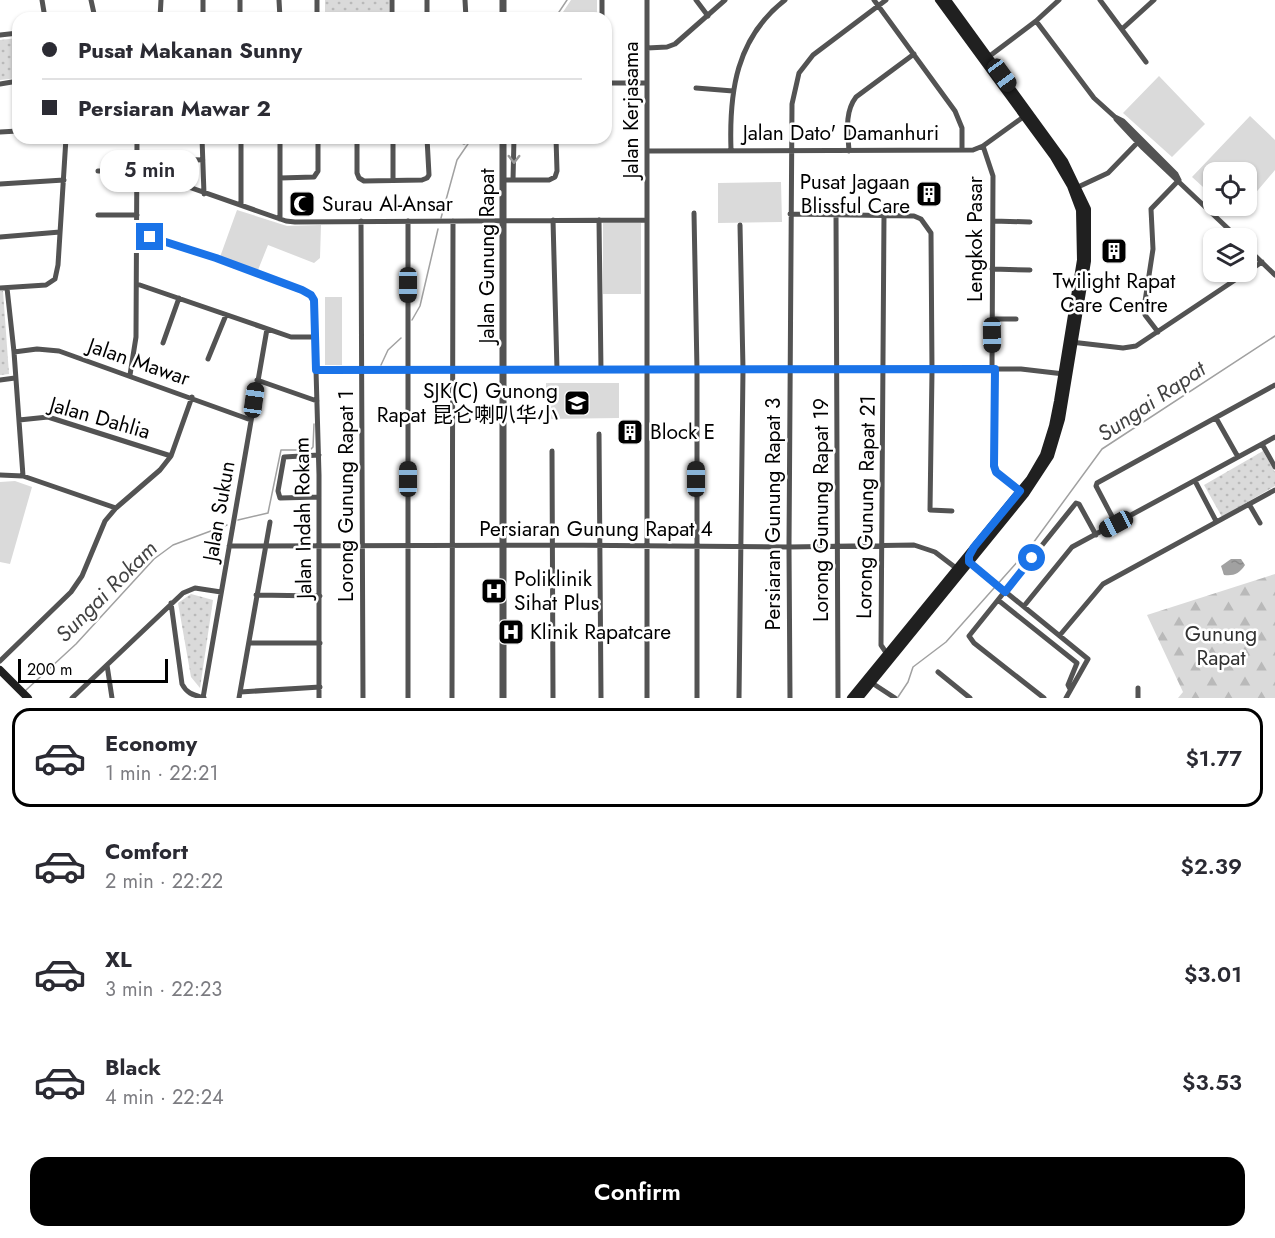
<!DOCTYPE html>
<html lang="en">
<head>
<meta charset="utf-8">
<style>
  body { margin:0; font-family:Jost,"Noto Sans SC",sans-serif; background:#f7f7f7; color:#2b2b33; height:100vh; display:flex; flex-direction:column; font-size:22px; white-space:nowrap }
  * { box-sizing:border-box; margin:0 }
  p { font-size:20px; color:#7c7c81 }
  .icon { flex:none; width:33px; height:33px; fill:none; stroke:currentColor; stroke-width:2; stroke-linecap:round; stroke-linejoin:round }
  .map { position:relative; height:698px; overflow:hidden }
  .side { display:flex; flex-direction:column; background:#fff; flex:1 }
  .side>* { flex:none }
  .hud { position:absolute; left:12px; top:12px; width:600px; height:132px; border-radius:18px; box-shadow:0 2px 4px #0004; display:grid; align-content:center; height:132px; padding:0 30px; background:#fff }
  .buttons { position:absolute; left:1203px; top:162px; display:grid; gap:12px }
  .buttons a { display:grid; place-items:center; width:54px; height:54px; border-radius:12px; background:#fff; box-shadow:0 2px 4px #0004; font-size:30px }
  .scale { position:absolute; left:18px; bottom:15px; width:150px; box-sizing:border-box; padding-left:6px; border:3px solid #000; border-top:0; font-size:16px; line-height:21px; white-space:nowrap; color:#000; -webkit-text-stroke:4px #fff; paint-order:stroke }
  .end { position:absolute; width:27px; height:27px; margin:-14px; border:8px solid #1a73e8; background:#fff; box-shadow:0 0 0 3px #fff }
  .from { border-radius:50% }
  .bubble { position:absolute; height:42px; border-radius:18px; background:#fff; box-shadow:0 2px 4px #0004; font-size:20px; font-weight:600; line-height:42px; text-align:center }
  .car { position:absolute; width:18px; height:36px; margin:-18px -9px; border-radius:8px; box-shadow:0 0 4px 2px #0007; background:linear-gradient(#222 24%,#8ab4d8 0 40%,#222 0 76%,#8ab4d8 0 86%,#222 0) }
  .hud b { display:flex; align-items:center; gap:21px; height:57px; font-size:22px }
  .hud b+b { border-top:2px solid #e1e1e2 }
  .hud i { width:15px; height:15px; background:#2b2b33 }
  ul { padding:10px 0 0; list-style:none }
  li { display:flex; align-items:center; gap:18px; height:99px; margin:0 12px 9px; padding:0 18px; border:3px solid transparent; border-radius:18px }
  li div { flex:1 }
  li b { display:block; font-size:22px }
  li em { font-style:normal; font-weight:600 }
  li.on { border-color:#000 }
  li>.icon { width:54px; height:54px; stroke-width:1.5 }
  .action { display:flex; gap:12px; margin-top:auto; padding:12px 30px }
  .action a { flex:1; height:69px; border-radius:18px; background:#000; color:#fff; font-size:24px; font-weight:600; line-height:69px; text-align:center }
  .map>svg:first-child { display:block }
</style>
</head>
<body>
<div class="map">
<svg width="1275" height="698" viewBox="0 0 1275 698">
  <defs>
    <pattern id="forest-firs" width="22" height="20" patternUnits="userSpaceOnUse" patternTransform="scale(1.5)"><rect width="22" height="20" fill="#dadada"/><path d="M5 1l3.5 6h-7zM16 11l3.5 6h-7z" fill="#b9b9b9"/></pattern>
    <pattern id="park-dots" width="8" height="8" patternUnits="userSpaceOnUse" patternTransform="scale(1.5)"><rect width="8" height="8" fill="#dadada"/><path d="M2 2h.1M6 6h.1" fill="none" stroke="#b9b9b9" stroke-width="1.8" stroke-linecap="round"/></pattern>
    <pattern id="water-ripples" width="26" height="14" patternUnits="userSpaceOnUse" patternTransform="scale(1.5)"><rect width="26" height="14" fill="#a1a1a1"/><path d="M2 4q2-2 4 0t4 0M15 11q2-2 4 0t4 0" fill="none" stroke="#898989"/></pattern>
  </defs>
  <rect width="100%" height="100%" fill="#fff"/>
  <path fill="#dadada" d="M571,0H597V18H559Z
    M1159,76L1205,124L1172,157L1123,113Z
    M1250,116L1275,140V170L1247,203L1246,172H1214L1213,196L1192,177Z
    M781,182L782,222L718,223V183Z
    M237,210L287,226L321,225L320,258L314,263L268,245L258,270L220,257Z
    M603,223H641V294H603Z
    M325,297H342V365H325Z
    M546,383H619V418L546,419Z
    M15,481L32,487L10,564L0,562V482Z"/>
  <path fill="url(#forest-firs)" d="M1275,574V698H1178L1183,692L1147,615Z"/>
  <path fill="url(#park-dots)" d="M325,0H389V18H325Z
    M18,38V78L0,80V40Z
    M0,291H3L9,374L0,375Z
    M1263,451L1275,472V486L1222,517L1204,485Z
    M191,594L213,600L200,688L191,677L178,603Z"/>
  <path fill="url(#water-ripples)" d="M1231,559H1241L1245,565C1239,574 1234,576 1224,575L1221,566Z"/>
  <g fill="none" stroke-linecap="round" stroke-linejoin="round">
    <path stroke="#a1a1a1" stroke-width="1.5" d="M555,18L567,0
      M441,218L457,160L472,138
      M412,320L420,306L438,229
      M381,365L388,350L401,338
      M238,520L268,513L281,450H310L313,447L314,424
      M25,691L76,644L154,559L173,545L227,525
      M898,697L908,682L913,667L946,642L1028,550L1102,449L1275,336"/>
    <path stroke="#535353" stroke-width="5" d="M42,0L45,18
      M91,0L95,18
      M240,0V18
      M279,0L280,18
      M317,0V18
      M392,0V18
      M465,0L466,18
      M696,0L708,16
      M874,0L955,111L962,128V150
      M1100,0L1146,62
      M160,18L161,0
      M203,18V0
      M427,18V0
      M602,18V0
      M1036,21L1094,98L1115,117L1123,121L1176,174L1179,180
      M1122,29L1154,0
      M0,35L18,33
      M647,48L667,47L675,44L725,0
      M987,58L1036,21L1059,0
      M606,83H647
      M0,84L18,81
      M696,88L733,91
      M1116,119L1143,148L1238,238
      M606,126H608
      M0,132L18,131
      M202,138L204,194
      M280,138V219
      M357,138V173L359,178L364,181L422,180L427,178L429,175L427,138
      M393,138V180
      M464,142V138
      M983,146L993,176L992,369
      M731,150C729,92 736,38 785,0
      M648,151L973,150L983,146L1026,115
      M849,151C848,133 844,113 856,97L914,54
      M137,158L203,160
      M98,171H137
      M137,177L163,178L286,221L295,222L647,220
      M280,178L314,177L318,171V138
      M503,180H549L555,177L557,171L556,138
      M513,180L514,138
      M0,184L64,180
      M1078,187L1108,173L1140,140
      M241,205V138
      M694,213L697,370V698
      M790,214L914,216L921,219L931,233L932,371L930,510L952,511
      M836,214L838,698
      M98,215H137
      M884,215L881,645L887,654
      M553,220L557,370
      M599,220L601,370
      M361,221L363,698
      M408,221V698
      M993,221L1030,222
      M138,234L216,258L302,290L311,295L314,300L319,475V698
      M0,237L60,232
      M1246,247L1275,275
      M992,269L1030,270
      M137,284L291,337H315
      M0,288L46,285L55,279L58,265L66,138
      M7,288L14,352L23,476
      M992,319H1016
      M1158,332L1145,315L1144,308L1153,249L1151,209L1179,180
      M1071,342L1123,348L1136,346L1262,262
      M163,343L179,298
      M14,352L37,349L59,351L251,420
      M208,359L226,315
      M995,369L994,466L997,472L1020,491
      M316,370L1021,369L1064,374
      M130,375L136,337L137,138
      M0,380L15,378
      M257,380L317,401
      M1216,418L1238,457
      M19,420L48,417L171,456
      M599,434L601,698
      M1262,444L1275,467
      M552,451L553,698
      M319,455L284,457L278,491L280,498L319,497
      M0,475L23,476L116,508
      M1195,481L1216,521
      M1249,504L1260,523
      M1116,524L1096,486L1097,483L1275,385
      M229,546L553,545L789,547L914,545L935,552L956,568
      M969,562L1088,659L1066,698
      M256,595L320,596
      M998,600L1077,663L1068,685L1070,689
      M171,603L182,684C187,694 194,695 204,698
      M1024,606L1072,547L1275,437
      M1060,635L1103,584L1275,490
      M249,643H320
      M0,661L71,592L82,576L105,521L116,508L160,470L171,456L192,397
      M107,665L112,698
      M938,672L970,698
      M869,681L895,698
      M1138,688V698
      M240,692L320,687
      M72,698L183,593L195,588L221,592
      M203,698L267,329
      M239,698L270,522
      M452,698L453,221
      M647,698V0
      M739,698L743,369L740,225
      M790,698L789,547L792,104L799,73L813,55L886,0
      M1044,698L974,643L969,636L1076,503L1079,504L1096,535"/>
    <path stroke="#535353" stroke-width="7" d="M503,18V0
      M503,698V138"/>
    <path stroke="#202020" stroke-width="8" d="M0,670L28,698
      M851,698L1030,479L1044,455L1053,426L1058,401L1081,260L1080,210L1071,186L1054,157L939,0
      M859,698L1025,494L1050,456L1061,419L1087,261V209L1064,161L947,0"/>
  </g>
  <defs><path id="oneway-chevron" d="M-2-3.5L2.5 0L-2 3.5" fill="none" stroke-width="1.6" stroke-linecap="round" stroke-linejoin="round" transform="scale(1.5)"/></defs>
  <use stroke="#989898" href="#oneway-chevron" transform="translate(514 159) rotate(90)"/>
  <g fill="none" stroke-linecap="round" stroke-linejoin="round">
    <path stroke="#1a73e8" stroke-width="8" d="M150,237L216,258L302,290L311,295L314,300L316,370L995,369L994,466L996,472L1020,491L974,547L969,556V562L1005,592L1032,558"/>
  </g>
  <defs>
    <g id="building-square" transform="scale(1.35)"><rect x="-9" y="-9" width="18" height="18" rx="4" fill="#000" stroke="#fff"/><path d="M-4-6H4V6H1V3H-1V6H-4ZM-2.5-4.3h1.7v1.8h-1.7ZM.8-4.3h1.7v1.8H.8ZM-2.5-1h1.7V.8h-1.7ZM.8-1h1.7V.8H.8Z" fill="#fff"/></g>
    <g id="mosque-square" transform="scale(1.35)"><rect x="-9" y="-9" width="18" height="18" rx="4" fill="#000" stroke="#fff"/><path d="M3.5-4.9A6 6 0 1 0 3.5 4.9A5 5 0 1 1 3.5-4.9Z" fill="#fff"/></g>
    <g id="school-square" transform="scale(1.35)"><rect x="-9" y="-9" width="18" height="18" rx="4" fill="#000" stroke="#fff"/><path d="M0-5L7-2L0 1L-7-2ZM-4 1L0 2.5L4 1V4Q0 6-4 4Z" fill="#fff"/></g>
    <g id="hospital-square" transform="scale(1.35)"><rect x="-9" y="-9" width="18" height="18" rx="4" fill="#000" stroke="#fff"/><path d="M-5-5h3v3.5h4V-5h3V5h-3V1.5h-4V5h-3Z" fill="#fff"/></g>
  </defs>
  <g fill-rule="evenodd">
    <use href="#building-square" x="929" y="194"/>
    <use href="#mosque-square" x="302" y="204"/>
    <use href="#building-square" x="1114" y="251"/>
    <use href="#school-square" x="577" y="403"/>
    <use href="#building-square" x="630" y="432"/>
    <use href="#hospital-square" x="494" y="591"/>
    <use href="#hospital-square" x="511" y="632"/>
  </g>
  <g text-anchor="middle" stroke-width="5" stroke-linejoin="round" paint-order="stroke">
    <g font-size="21" fill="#000" stroke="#fff">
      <text transform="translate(631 110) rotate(-90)" y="7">Jalan Kerjasama</text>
      <text x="841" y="140">Jalan Dato' Damanhuri</text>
      <text transform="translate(975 239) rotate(-90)" y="7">Lengkok Pasar</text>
      <text transform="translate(487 256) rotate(-90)" y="7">Jalan Gunung Rapat</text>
      <text transform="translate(139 362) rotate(19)" y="7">Jalan Mawar</text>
      <text transform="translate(100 418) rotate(16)" y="7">Jalan Dahlia</text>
      <text transform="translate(346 496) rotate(-90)" y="7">Lorong Gunung Rapat 1</text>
      <text transform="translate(866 507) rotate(-89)" y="7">Lorong Gunung Rapat 21</text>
      <text transform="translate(821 510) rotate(-90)" y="7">Lorong Gunung Rapat 19</text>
      <text transform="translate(219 511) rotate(-80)" y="7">Jalan Sukun</text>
      <text transform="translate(773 514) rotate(-90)" y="7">Persiaran Gunung Rapat 3</text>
      <text transform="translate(303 518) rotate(-91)" y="7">Jalan Indah Rokam</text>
      <text x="596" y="536">Persiaran Gunung Rapat 4</text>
    </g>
    <g font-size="21" fill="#000" stroke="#fff" text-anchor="start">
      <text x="910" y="189" text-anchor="end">Pusat Jagaan<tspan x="910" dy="24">Blissful Care</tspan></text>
      <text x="322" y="211">Surau Al-Ansar</text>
      <text x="1114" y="288" text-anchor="middle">Twilight Rapat<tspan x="1114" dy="24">Care Centre</tspan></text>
      <text x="558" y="398" text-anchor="end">SJK(C) Gunong<tspan x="558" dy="24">Rapat 昆仑喇叭华小</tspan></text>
      <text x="650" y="439">Block E</text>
      <text x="514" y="586">Poliklinik<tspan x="514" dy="24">Sihat Plus</tspan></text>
      <text x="530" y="639">Klinik Rapatcare</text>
    </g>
    <g font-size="21" fill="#313131" stroke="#fff">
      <text x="1221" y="641">Gunung<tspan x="1221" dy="24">Rapat</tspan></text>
    </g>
    <g font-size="22" font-style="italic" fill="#424242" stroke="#fff">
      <text transform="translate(1151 401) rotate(-34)" y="8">Sungai Rapat</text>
      <text transform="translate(106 591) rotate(-45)" y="8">Sungai Rokam</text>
    </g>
  </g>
</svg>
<div class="buttons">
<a><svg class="icon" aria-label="locate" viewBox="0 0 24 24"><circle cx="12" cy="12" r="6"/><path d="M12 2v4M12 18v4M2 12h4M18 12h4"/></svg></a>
<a><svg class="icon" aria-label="layers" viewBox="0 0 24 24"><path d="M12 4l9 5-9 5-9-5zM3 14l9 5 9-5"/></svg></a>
</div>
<div class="scale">200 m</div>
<i class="end from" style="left:1032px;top:558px"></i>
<i class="end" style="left:150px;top:237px"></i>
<div class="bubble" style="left:100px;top:150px;width:99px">5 min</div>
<i class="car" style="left:1002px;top:75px;rotate:144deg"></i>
<i class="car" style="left:408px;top:285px;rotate:180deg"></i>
<i class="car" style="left:992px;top:335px;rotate:179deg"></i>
<i class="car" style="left:254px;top:400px;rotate:8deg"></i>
<i class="car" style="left:408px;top:479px;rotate:0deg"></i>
<i class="car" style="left:696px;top:479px;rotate:0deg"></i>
<i class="car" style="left:1116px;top:524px;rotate:242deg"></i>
<div class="hud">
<b><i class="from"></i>Pusat Makanan Sunny</b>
<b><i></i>Persiaran Mawar 2</b>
</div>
</div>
<section class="side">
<ul>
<li class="on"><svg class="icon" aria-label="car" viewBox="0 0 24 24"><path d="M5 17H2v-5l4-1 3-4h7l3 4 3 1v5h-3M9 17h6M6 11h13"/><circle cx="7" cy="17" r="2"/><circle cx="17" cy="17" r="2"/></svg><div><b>Economy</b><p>1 min · 22:21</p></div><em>$1.77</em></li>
<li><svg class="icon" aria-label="car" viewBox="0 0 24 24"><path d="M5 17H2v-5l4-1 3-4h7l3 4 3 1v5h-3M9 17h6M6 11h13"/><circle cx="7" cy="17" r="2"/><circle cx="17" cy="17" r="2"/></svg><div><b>Comfort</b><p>2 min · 22:22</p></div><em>$2.39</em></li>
<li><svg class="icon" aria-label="car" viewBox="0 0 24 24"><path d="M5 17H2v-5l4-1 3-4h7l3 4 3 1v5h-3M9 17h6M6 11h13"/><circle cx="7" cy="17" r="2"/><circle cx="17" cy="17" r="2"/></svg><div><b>XL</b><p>3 min · 22:23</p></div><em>$3.01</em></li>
<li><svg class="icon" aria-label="car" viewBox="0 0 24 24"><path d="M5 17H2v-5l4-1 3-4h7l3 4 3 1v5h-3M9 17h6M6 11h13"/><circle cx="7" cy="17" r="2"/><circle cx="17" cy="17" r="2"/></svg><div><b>Black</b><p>4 min · 22:24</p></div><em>$3.53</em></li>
</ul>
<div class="action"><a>Confirm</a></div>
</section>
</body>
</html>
